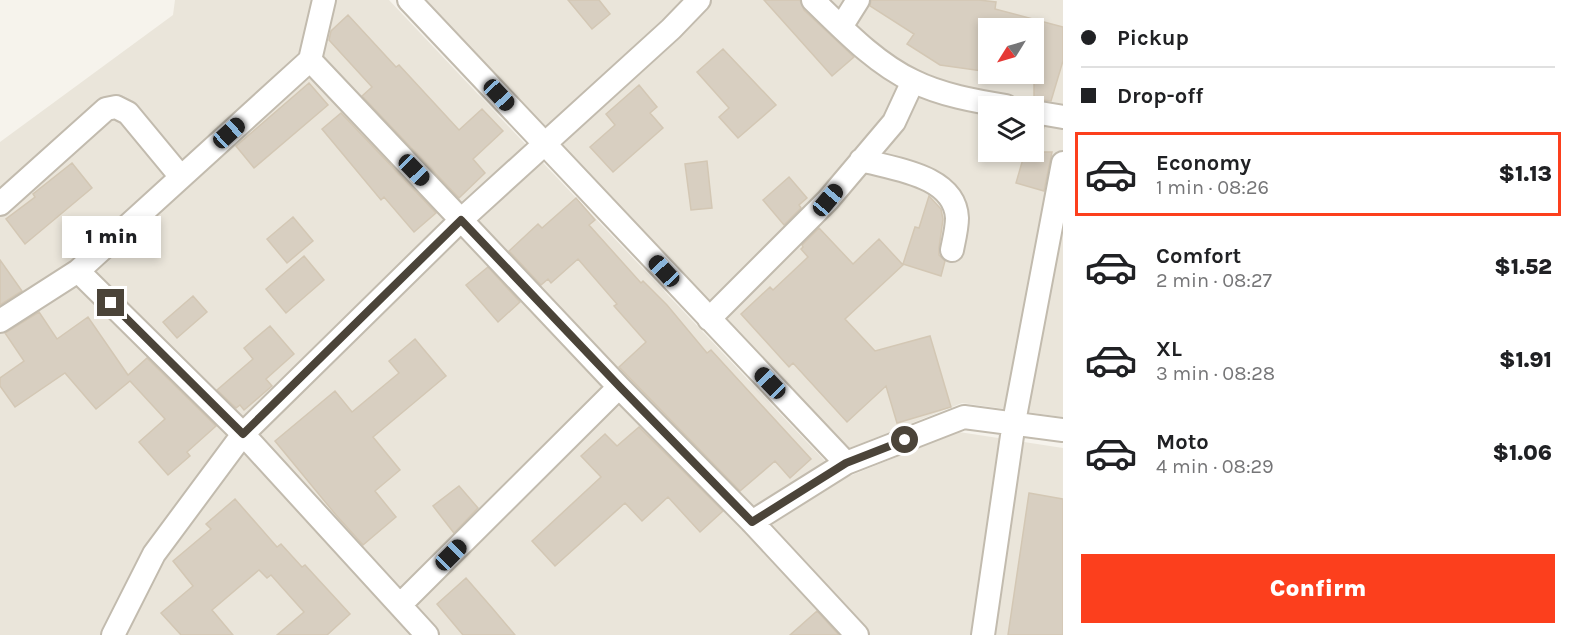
<!DOCTYPE html>
<html lang="en">
<head>
<meta charset="utf-8">
<style>
  body { margin:0; font-family:Karla,sans-serif; background:#f2f2f2; color:#202124; height:100vh; display:flex; flex-direction:column; font-size:22px; white-space:nowrap }
  * { box-sizing:border-box; margin:0 }
  p { font-size:20px; color:#757577 }
  .icon { flex:none; width:33px; height:33px; fill:none; stroke:currentColor; stroke-width:2; stroke-linecap:round; stroke-linejoin:round }
  .map { position:relative; flex:1; overflow:hidden }
  .drawer { display:flex; flex-direction:column; background:#fff; width:510px }
  .drawer>* { flex:none }
  .banner { display:grid; align-content:center; height:132px; padding:0 18px; background:#fff }
  .needle { width:39px; rotate:233deg }
  .buttons { position:absolute; left:978px; top:18px; display:grid; gap:12px }
  .buttons a { display:grid; place-items:center; width:66px; height:66px; border-radius:0px; background:#fff; box-shadow:0 3px 9px #0003; font-size:30px }
  .end { position:absolute; width:27px; height:27px; margin:-14px; border:8px solid #4b4439; background:#fff; box-shadow:0 0 0 3px #fff }
  .from { border-radius:50% }
  .bubble { position:absolute; height:42px; border-radius:0px; background:#fff; box-shadow:0 3px 9px #0003; font-size:20px; font-weight:800; line-height:42px; text-align:center }
  .car { position:absolute; width:18px; height:36px; margin:-18px -9px; border-radius:8px; box-shadow:0 0 4px 2px #0007; background:linear-gradient(#222 24%,#8ab4d8 0 40%,#222 0 76%,#8ab4d8 0 86%,#222 0) }
  .banner b { display:flex; align-items:center; gap:21px; height:57px; font-size:22px }
  .banner b+b { border-top:2px solid #e0e0e0 }
  .banner i { width:15px; height:15px; background:#202124 }
  ul { padding:0; list-style:none }
  li { display:flex; align-items:center; gap:18px; height:84px; margin:0 12px 9px; padding:0 6px; border:3px solid transparent; border-radius:0px }
  li div { flex:1 }
  li b { display:block; font-size:22px }
  li em { font-style:normal; font-weight:800 }
  li.active { border-color:#fc3f1d }
  li>.icon { width:54px; height:54px; stroke-width:1.5 }
  .button { display:flex; gap:12px; margin-top:auto; padding:12px 18px }
  .button a { flex:1; height:69px; border-radius:0px; background:#fc3f1d; color:#fff; font-size:24px; font-weight:800; line-height:69px; text-align:center }
  main { display:flex; flex:1; min-height:0 }
  .map>svg:first-child { display:block }
</style>
</head>
<body>
<main>
<div class="map">
<svg width="1063" height="635" viewBox="0 0 1063 635">
  <rect width="100%" height="100%" fill="#f6f3ec"/>
  <path fill="#eae5da" fill-rule="evenodd" d="M175,0H389L842,479L959,432L1063,448V635H0V142L173,15Z
    M419,0H1063V417L962,403L847,449ZM988,28H1034V74H988ZM988,106H1034V152H988Z"/>
  <path fill="#d8cfc1" stroke="#d3c7b4" stroke-width="1.5" d="M568,0H599L610,14L592,29Z
    M764,0H800L804,10L854,57L832,76Z
    M871,0H979L996,2L995,9L1063,27V61L1051,101L1034,99V28H988L982,71L940,65L907,44L914,34L870,6Z
    M348,15L396,67L399,65L459,130L482,109L503,131L473,159L485,173L459,198L362,96L372,87L329,40L331,31Z
    M723,49L776,105L738,138L719,117L729,108L697,72Z
    M309,83L328,105L254,168L236,146Z
    M639,85L657,107L650,113L663,128L613,172L590,147L615,125L606,114Z
    M341,113L436,213L414,232L384,197L381,200L322,129Z
    M1034,126L1044,127L1040,141L1034,140Z
    M1025,152H1052L1044,191L1016,183Z
    M707,161L712,208L691,210L685,164Z
    M72,163L92,188L25,244L6,219L35,197L33,194Z
    M789,177L807,198L799,205L801,208L784,225L763,200Z
    M929,196L941,209L943,219L939,248V255L945,261L941,276L903,264L915,227L919,228Z
    M576,198L595,220L589,225L641,283L643,281L667,305L707,353L711,350L811,459L790,478L775,461L740,491L619,367L646,342L614,306L617,304L578,259L551,283L548,279L541,285L509,251L538,224L542,228Z
    M293,217L313,241L287,263L267,239Z
    M819,228L853,264L879,239L903,265L845,319L875,351L930,336L951,407L897,423L886,386L847,422L793,363L789,367L741,314L770,287L773,290L808,257L801,249L803,247L802,245Z
    M304,256L324,280L286,313L266,289Z
    M0,260L22,291L0,305Z
    M488,267L520,302L498,322L466,285Z
    M193,296L207,312L177,338L163,322Z
    M39,312L57,339L88,317L128,375L147,358L216,426L187,452L190,456L168,475L139,442L165,419L130,381L96,409L65,373L15,407L0,386V378L24,361L5,333Z
    M270,326L294,354L266,379L272,386L244,410L240,405L236,408L217,390L253,359L244,348Z
    M415,339L446,376L373,437L400,470L375,491L396,517L363,545L336,515L275,441L335,391L352,412L399,373L389,361Z
    M639,427L723,511L700,532L668,497L642,521L625,503L555,566L532,541L601,477L581,456L605,434L617,446Z
    M459,486L478,508L454,533L433,506Z
    M1029,493L1063,499V635H1008Z
    M235,499L277,547L281,544L302,567L305,565L350,614L327,635H277L304,612L271,575L267,578L259,570L212,610L233,635H181L161,613L193,586L173,561L211,529L206,524Z
    M466,578L493,609L515,635H463L437,604Z
    M817,611L839,635H790Z"/>
  <g fill="none" stroke-linecap="round" stroke-linejoin="round">
    <g stroke="#c2bbae" stroke-width="26">
      <path id="street" d="M409,0L846,463
        M813,0C843,29 875,63 913,81C941,95 975,101 1006,106
        M841,27L858,0
        M310,60L619,387L752,522L857,635
        M1034,112L1063,117
        M861,160C893,169 955,175 957,218C957,228 954,240 952,250
        M0,204L106,109L116,107L128,113L181,177
        M78,271L243,434L427,635
        M709,319L828,200L894,122L913,81
        M0,321L78,271L310,60L324,0
        M752,522L846,463L964,417L1063,430
        M400,605L619,387
        M113,635L154,554L243,434L461,220L671,29L699,0
        M983,635L1014,422L1063,163"/>
    </g>
    <use href="#street" stroke="#fff" stroke-width="22"/>
  </g>
  <g fill="none" stroke-linecap="round" stroke-linejoin="round">
    <path stroke="#4b4439" stroke-width="8" d="M111,303L243,434L461,220L620,387L752,522L846,463L905,440"/>
  </g>
</svg>
<div class="buttons">
<a><svg class="needle" viewBox="-14 -14 28 28"><path d="M0-13l5 13h-10z" fill="#e53935"/><path d="M0 13l5-13h-10z" fill="#757577"/></svg></a>
<a><svg class="icon" aria-label="layers" viewBox="0 0 24 24"><path d="M12 4l9 5-9 5-9-5zM3 14l9 5 9-5"/></svg></a>
</div>
<i class="end from" style="left:905px;top:440px"></i>
<i class="end" style="left:111px;top:303px"></i>
<div class="bubble" style="left:62px;top:216px;width:99px">1 min</div>
<i class="car" style="left:499px;top:95px;rotate:137deg"></i>
<i class="car" style="left:229px;top:133px;rotate:48deg"></i>
<i class="car" style="left:414px;top:170px;rotate:136deg"></i>
<i class="car" style="left:828px;top:200px;rotate:40deg"></i>
<i class="car" style="left:664px;top:271px;rotate:317deg"></i>
<i class="car" style="left:770px;top:383px;rotate:316deg"></i>
<i class="car" style="left:451px;top:555px;rotate:45deg"></i>
</div>
<section class="drawer">
<div class="banner">
<b><i class="from"></i>Pickup</b>
<b><i></i>Drop-off</b>
</div>
<ul>
<li class="active"><svg class="icon" aria-label="car" viewBox="0 0 24 24"><path d="M5 17H2v-5l4-1 3-4h7l3 4 3 1v5h-3M9 17h6M6 11h13"/><circle cx="7" cy="17" r="2"/><circle cx="17" cy="17" r="2"/></svg><div><b>Economy</b><p>1 min · 08:26</p></div><em>$1.13</em></li>
<li><svg class="icon" aria-label="car" viewBox="0 0 24 24"><path d="M5 17H2v-5l4-1 3-4h7l3 4 3 1v5h-3M9 17h6M6 11h13"/><circle cx="7" cy="17" r="2"/><circle cx="17" cy="17" r="2"/></svg><div><b>Comfort</b><p>2 min · 08:27</p></div><em>$1.52</em></li>
<li><svg class="icon" aria-label="car" viewBox="0 0 24 24"><path d="M5 17H2v-5l4-1 3-4h7l3 4 3 1v5h-3M9 17h6M6 11h13"/><circle cx="7" cy="17" r="2"/><circle cx="17" cy="17" r="2"/></svg><div><b>XL</b><p>3 min · 08:28</p></div><em>$1.91</em></li>
<li><svg class="icon" aria-label="car" viewBox="0 0 24 24"><path d="M5 17H2v-5l4-1 3-4h7l3 4 3 1v5h-3M9 17h6M6 11h13"/><circle cx="7" cy="17" r="2"/><circle cx="17" cy="17" r="2"/></svg><div><b>Moto</b><p>4 min · 08:29</p></div><em>$1.06</em></li>
</ul>
<div class="button"><a>Confirm</a></div>
</section>
</main>
</body>
</html>
